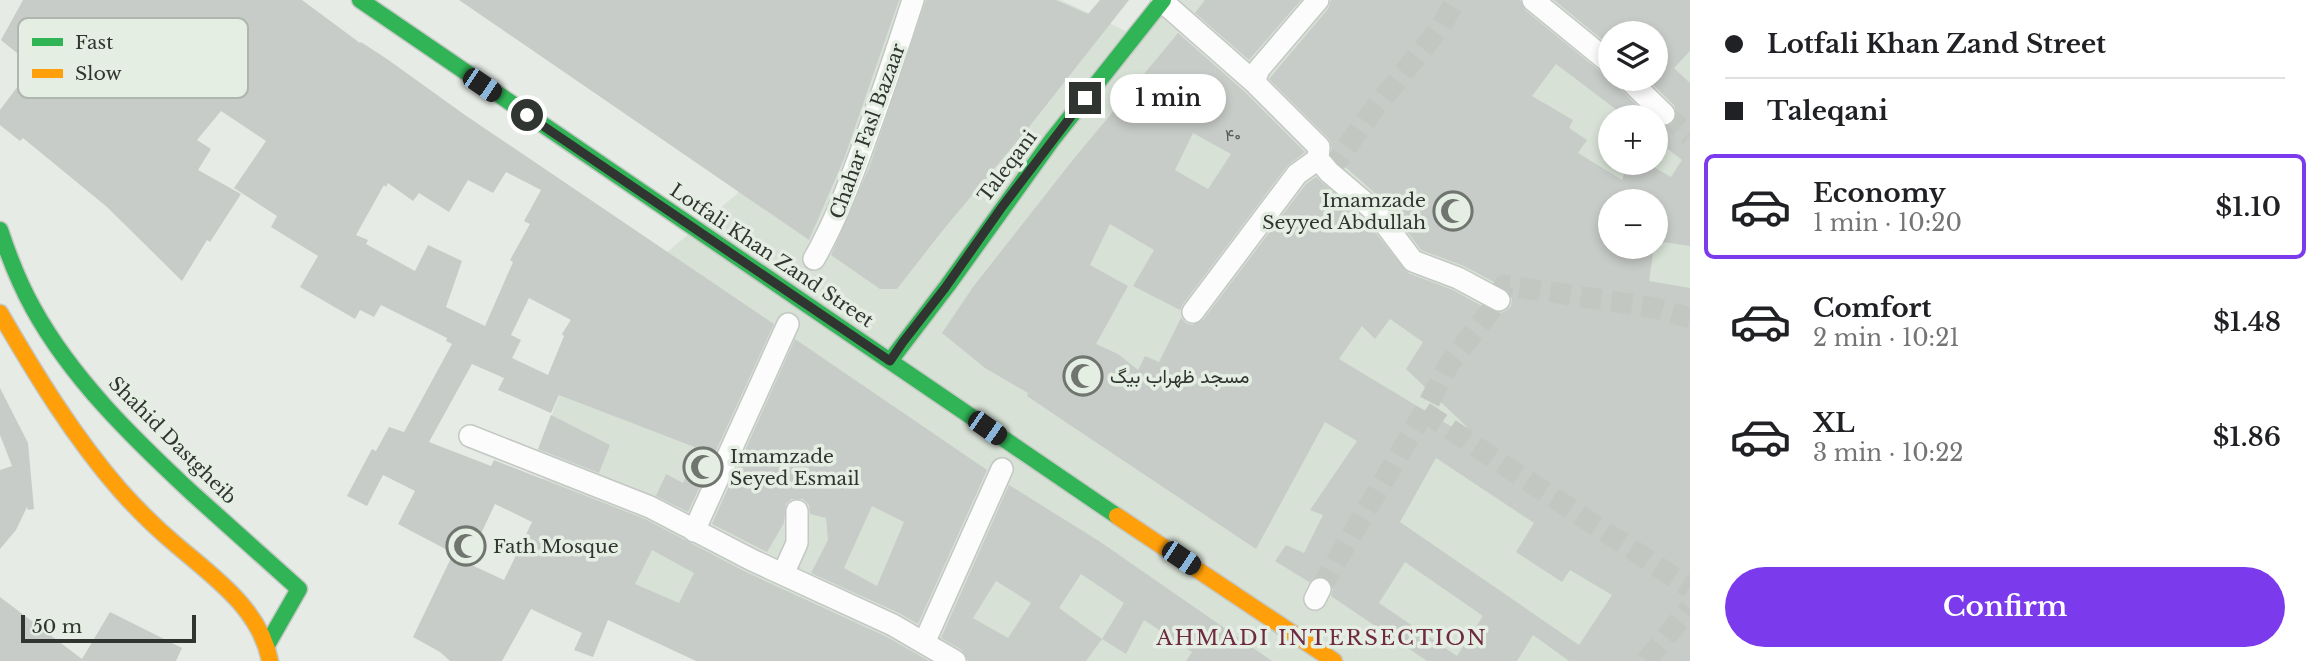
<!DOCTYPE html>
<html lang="en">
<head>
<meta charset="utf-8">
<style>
  body { margin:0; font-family:"Libre Baskerville",Vazirmatn,serif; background:#f6f6f6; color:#202124; height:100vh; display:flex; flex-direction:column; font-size:26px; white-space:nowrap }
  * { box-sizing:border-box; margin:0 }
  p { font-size:23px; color:#757577 }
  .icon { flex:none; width:38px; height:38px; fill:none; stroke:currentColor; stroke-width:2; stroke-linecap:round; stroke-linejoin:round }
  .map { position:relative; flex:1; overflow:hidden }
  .details { display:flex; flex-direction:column; background:#fff; width:630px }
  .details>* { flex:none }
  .guide { display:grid; align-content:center; height:154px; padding:0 35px; background:#fff }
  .buttons { position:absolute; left:1598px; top:21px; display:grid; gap:14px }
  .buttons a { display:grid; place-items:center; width:70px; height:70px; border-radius:50%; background:#fff; box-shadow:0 4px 10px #0003; font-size:35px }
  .scale { position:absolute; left:21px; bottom:18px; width:175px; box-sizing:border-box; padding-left:7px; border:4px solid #313531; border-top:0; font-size:19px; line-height:24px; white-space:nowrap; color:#313531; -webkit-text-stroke:5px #e5eee3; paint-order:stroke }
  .end { position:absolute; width:32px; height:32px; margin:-16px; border:9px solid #313531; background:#fff; box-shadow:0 0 0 4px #fff }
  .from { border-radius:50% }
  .bubble { position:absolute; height:49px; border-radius:24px; background:#fff; box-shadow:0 4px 10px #0003; font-size:23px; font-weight:600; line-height:49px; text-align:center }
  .car { position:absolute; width:21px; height:42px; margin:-21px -10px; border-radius:9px; box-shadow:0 0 5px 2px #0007; background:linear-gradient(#222 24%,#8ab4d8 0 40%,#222 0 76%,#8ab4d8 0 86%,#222 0) }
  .guide b { display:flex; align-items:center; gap:24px; height:66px; font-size:26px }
  .guide b+b { border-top:2px solid #e0e0e0 }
  .guide i { width:18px; height:18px; background:#202124 }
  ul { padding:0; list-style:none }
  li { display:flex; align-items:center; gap:21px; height:105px; margin:0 14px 10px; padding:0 21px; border:4px solid transparent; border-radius:10px }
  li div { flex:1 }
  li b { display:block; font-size:26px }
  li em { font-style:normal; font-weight:600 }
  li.selected { border-color:#7c3aed }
  li>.icon { width:63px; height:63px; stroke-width:1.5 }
  .button { display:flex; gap:14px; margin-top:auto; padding:14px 35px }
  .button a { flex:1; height:80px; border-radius:42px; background:#7c3aed; color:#fff; font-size:28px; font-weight:600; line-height:80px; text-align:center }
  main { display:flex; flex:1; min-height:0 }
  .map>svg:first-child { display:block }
</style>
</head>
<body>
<main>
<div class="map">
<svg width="1690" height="661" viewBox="0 0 1690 661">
  <rect width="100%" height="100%" fill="#e6ebe6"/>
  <path fill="#d7e1d5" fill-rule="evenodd" d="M836,0H1061L1136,36L1164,0H1690V661H840L775,654L626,580L532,503L545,474L534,469L539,447L580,344L562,334L584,298L666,253L737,194L783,118ZM1610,33H1656V79H1610ZM1610,117H1656V163H1610ZM1610,201H1656V247H1610Z"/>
  <path fill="#c8ccc8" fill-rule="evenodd" d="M23,0H302L360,43L361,42L387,59L465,115L774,324L688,512L656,496L666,474L683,483L697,448L559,395L551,413L498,390L504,378L472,364L429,442L491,466L494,460L645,519L746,572L887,637L929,661H696L608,620L593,657L574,650L582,633L531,609L502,661H450L440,652L413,637L452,556L504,580L532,522L495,504L468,561L398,524L415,491L383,475L367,506L347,496L372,449L376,451L389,427L404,432L452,344L446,341L447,338L381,305L374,317L360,310L355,319L300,287L318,256L271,227L277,216L234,188L266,141L221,111L197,140L211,149L198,170L241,194L210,242L207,240L182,281L107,207L23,138L20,141L0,125V110L33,66L1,40ZM506,172L541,190L524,221L530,224L510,260L513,262L485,326L446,307L462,261L428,245L415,271L366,244L368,240L356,235L384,185L386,187L388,183L413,201L419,193L449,212L468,180L493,193ZM529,298L571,320L562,334L564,336L548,375L512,358L521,340L511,335ZM652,550L694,573L679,603L635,584Z
    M459,0H899L844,159L809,240Z
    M926,0H1056L1088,14L1100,0H1129L1029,127L943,230L897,289H880L831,255L869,168Z
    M1205,0H1301L1249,60L1195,13Z
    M1331,0H1520L1525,10L1602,73L1610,76V79H1615L1619,88L1649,117H1626L1556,64L1532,96L1573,120L1569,128L1587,140L1578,153L1622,180L1628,163H1647L1671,177L1682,160L1656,140V124L1661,127L1668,126L1674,123L1677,117L1674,105L1647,79H1656V33H1610V46L1554,0H1690V51L1674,68L1690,83V246L1656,241V201H1610V247H1654L1649,281L1690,288V661H1569L1533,635L1517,661H1427L1331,596L1333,588L1326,578L1319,576L1309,582L1275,561L1286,545L1304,553L1323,515L1310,510L1357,441L1325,422L1256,549L1067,423L1027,396L1028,393L985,368L942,333L973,287L1072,161L1178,33L1245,92L1305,152L1287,166L1183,304L1180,310L1133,286L1154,250L1110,224L1090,265L1128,286L1096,344L1118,354L1138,370L1145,356L1159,362L1181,318L1186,323L1192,325L1203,320L1306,184L1316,177L1366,221L1408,273L1453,290L1493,312L1500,313L1506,311L1511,306L1512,299L1505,288L1464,266L1421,250L1385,202L1332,155L1331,143L1328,138L1269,79L1328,9ZM1193,133L1231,154L1208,189L1175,170ZM1390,319L1423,342L1406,369L1467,427L1462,433L1339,359L1362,326L1375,339ZM1436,458L1534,523L1516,552L1562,582L1570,570L1612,595L1579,645L1400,522ZM1405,562L1483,616L1457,656L1379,603Z
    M795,339L987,470L918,624L899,613L811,573L828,540L826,518L810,514L809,505L803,499H791L786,504L784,523L767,552L712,524ZM872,506L904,522L877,586L844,568Z
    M0,388L28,443L34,509L28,510L27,507L16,530L0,549V470L12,466L0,435Z
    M551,415L610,445L599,473L538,449Z
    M1009,485L1099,541L1272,661H1186L1192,652L1144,620L1126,654L1102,639L1086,661H968L962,650L941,638ZM1081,574L1124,603L1102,639L1059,608ZM996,581L1031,603L1008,638L973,618Z
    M0,597L82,659L110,612L182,648L176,661H0Z"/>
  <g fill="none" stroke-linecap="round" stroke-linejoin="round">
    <path stroke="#c2c7c2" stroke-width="21" stroke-dasharray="21 10" stroke-linecap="butt" d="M1664,114L1690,136
      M1329,172L1374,109L1439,29L1456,0
      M1424,412L1690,588
      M1320,589L1424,412L1449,364L1499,300L1504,285L1656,308L1690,318
      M1646,661L1690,608"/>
    <g stroke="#c4c8c4" stroke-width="24">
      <path id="street" d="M1533,0L1610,63
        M1162,1L1254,82L1319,147L1318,159
        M1628,79L1664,114
        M1254,82L1259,69L1318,0
        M814,259C834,224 848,187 862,149C880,100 897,50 913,0
        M1193,312L1297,174L1318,159L1329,172L1376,212L1413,261L1458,278L1499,300
        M470,436L650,507L752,560L893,625L955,661
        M694,531L788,324
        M783,574L797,543V511
        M1315,599L1320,589
        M924,643L1002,469"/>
    </g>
    <g stroke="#c4c8c4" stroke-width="19">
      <path id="fast" d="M360,0L1117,516
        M0,230C9,257 19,283 33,308C72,379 133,438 192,493C228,525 263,557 299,589L267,645
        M890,361L948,285L1052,140L1163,0"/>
    </g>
    <g stroke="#c4c8c4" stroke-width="19">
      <path id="slow" d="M0,313C36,375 73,436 120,490C137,509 155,527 174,543C212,576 260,608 270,661
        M1117,516L1334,661"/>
    </g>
    <use href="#street" stroke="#fbfcfb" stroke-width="21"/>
    <use href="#fast" stroke="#30b455" stroke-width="16"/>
    <use href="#slow" stroke="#ff9f0a" stroke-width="16"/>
  </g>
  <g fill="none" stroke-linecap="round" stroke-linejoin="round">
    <path stroke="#313531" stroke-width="9" d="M527,115L890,361L903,342L945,288L1002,207L1085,98"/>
  </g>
  <defs>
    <g id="mosque-ring" transform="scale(2.0125)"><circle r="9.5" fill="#e5eee3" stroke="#707570" stroke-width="1.5"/><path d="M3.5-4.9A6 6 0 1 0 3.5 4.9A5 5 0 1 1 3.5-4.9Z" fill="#707570"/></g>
  </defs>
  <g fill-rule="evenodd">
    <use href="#mosque-ring" x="1453" y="211"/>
    <use href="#mosque-ring" x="1083" y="376"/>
    <use href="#mosque-ring" x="703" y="467"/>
    <use href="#mosque-ring" x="466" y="546"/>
  </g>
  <g text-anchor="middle" stroke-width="7" stroke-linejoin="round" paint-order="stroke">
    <g font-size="16" fill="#575b57">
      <text x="1233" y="141">۴۰</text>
    </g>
    <g font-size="19" fill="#313531" stroke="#e5eee3">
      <text transform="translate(867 131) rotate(-70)" y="7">Chahar Fasl Bazaar</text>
      <text transform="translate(1007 166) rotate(-53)" y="7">Taleqani</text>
      <text transform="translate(772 255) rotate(34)" y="7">Lotfali Khan Zand Street</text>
      <text transform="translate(173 440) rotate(45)" y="7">Shahid Dastgheib</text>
    </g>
    <g font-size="19" fill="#313531" stroke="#e5eee3" text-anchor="start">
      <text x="1426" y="207" text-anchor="end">Imamzade<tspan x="1426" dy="22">Seyyed Abdullah</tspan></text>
      <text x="1110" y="383">مسجد ظهراب بیگ</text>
      <text x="730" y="463">Imamzade<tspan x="730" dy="22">Seyed Esmail</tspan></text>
      <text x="493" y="553">Fath Mosque</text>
    </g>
    <g font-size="21" letter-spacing="2" fill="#6f2a41" stroke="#e5eee3">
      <text x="1322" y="645">AHMADI INTERSECTION</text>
    </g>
  </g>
  <rect x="18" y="18" width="230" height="80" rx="10" fill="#e5eee3" stroke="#afb6ae" stroke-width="2"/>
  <rect x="32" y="38" width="31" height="8" fill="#30b455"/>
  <rect x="32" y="69" width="31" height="9" fill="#ff9f0a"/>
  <g font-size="19" fill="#313531">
    <text x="75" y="49">Fast</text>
    <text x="75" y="80">Slow</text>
  </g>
</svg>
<div class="buttons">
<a><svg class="icon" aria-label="layers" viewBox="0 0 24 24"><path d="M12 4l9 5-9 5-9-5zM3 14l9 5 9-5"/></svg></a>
<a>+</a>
<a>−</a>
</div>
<div class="scale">50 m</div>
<i class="end from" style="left:527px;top:115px"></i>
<i class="end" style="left:1085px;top:98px"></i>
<div class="bubble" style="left:1110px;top:74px;width:116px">1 min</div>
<i class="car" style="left:482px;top:85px;rotate:124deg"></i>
<i class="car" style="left:987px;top:428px;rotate:125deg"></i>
<i class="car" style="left:1181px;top:558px;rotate:124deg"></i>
</div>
<section class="details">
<div class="guide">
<b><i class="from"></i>Lotfali Khan Zand Street</b>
<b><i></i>Taleqani</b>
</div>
<ul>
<li class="selected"><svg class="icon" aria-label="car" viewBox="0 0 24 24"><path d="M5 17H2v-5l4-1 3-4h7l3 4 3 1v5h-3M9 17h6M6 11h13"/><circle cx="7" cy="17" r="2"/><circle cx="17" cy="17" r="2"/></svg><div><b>Economy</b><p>1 min · 10:20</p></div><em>$1.10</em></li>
<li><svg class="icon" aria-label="car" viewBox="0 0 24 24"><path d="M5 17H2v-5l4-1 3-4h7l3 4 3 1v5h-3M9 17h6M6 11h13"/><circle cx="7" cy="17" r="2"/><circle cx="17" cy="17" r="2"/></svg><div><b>Comfort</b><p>2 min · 10:21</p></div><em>$1.48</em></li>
<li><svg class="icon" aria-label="car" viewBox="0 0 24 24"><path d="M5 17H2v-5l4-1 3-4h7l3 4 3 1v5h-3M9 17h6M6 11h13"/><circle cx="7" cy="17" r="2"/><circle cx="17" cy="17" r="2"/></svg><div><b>XL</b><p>3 min · 10:22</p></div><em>$1.86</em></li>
</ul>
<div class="button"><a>Confirm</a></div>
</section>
</main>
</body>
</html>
